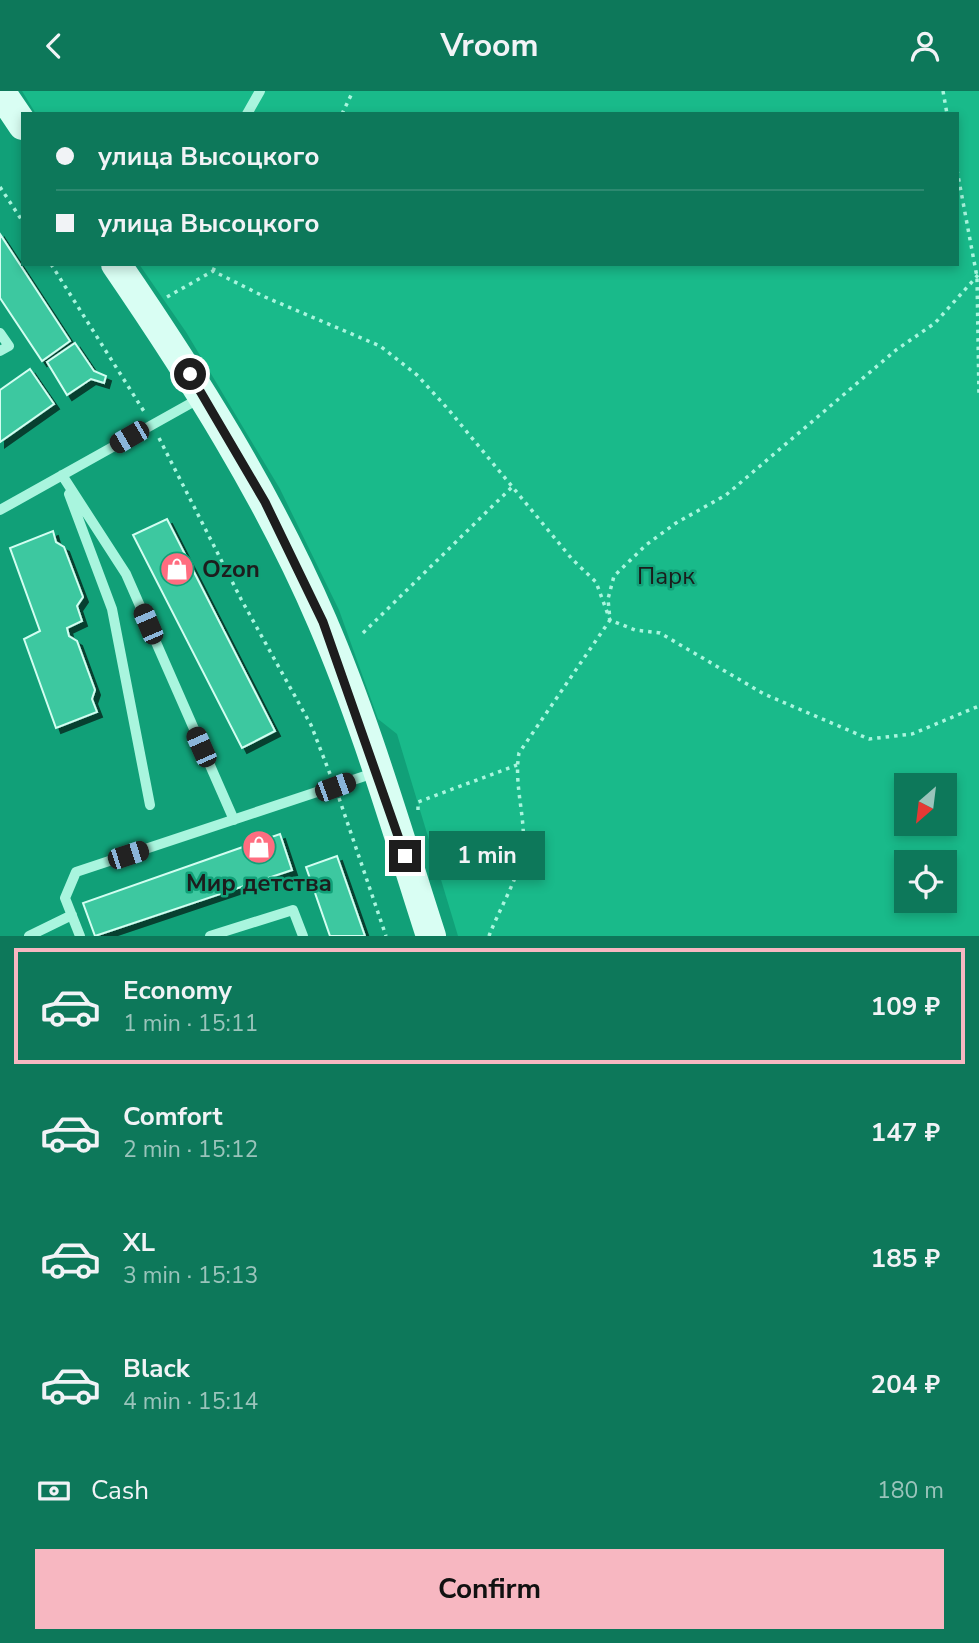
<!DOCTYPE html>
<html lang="en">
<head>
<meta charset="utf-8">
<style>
  body { margin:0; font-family:"Nunito Sans",sans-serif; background:#1b7f63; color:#f1f3f6; height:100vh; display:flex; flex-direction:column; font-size:26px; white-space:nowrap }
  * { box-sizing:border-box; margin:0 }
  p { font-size:23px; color:#9ac4bb }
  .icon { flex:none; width:38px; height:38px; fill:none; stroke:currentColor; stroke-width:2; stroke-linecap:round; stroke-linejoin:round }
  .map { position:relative; height:845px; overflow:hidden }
  .sheet { display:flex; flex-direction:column; background:#0d785a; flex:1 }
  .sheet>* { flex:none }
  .guide { position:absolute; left:21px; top:21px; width:938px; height:154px; border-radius:0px; box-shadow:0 4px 10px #0003; display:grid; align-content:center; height:154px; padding:0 35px; background:#0d785a }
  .needle { width:46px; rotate:208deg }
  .fabs { position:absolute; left:894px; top:682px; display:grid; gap:14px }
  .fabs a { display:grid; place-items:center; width:63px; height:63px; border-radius:0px; background:#0d785a; box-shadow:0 4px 10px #0003; font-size:35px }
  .end { position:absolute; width:32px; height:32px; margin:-16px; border:9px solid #1d1d1d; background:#fff; box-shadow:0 0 0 4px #fff }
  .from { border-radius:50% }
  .bubble { position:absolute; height:49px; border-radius:0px; background:#0d785a; box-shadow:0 4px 10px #0003; font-size:23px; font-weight:700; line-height:49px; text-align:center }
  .car { position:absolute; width:21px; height:42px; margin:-21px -10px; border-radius:9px; box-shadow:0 0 5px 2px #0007; background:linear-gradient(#222 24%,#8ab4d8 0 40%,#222 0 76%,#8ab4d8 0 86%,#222 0) }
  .guide b { display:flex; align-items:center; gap:24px; height:66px; font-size:26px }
  .guide b+b { border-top:2px solid #2d8970 }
  .guide i { width:18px; height:18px; background:#f1f3f6 }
  ul { padding:12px 0 0; list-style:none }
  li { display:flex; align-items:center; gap:21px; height:116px; margin:0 14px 10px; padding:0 21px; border:4px solid transparent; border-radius:0px }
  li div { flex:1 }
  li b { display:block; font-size:26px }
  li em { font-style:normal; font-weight:700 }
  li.on { border-color:#f7b7c1 }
  li>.icon { width:63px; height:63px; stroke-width:1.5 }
  .pay { display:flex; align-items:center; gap:18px; height:77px; padding:0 35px; font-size:26px }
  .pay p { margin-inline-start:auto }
  .primary-button { display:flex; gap:14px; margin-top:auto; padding:14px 35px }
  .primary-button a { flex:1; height:80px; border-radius:0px; background:#f7b7c1; color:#111; font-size:28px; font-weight:700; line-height:80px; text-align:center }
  header { display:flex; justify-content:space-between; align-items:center; height:91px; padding:0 35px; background:#0d785a; font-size:32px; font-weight:700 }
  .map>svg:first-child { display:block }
</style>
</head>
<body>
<header><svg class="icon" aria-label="back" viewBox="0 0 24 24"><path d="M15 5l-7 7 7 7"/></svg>Vroom<svg class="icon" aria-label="person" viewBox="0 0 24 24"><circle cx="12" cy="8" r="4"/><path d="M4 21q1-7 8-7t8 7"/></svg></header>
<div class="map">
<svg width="979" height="845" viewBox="0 0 979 845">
  <defs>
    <filter id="shadow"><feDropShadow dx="5" dy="5" stdDeviation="0" flood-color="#0009"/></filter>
  </defs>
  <rect width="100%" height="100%" fill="#11a078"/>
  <path fill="#19ba8a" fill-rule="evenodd" d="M22,0H979V845H458L397,643L378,628L339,519L280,398L186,241L139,173H957V23H36ZM906,695H945V733H906ZM906,772H945V810H906Z"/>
  <path fill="#3ec8a0" stroke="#d2fef1" stroke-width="2" filter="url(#shadow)" d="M0,143L70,250L42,270L0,207Z
    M75,252L94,280L106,285L104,292L91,288L67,304L47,271Z
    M30,278L54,313L0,351V299Z
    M167,428L275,640L242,657L133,444Z
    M53,440L56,451L64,456L83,506L77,515L82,530L67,537L69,545L77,550L95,599L92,608L97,621L56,637L24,548L40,540L10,457Z
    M280,743L292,779L95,845L83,812Z
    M337,765L365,845H330L306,776Z"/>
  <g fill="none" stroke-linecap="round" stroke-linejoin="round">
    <path stroke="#a9f5de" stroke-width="3.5" stroke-dasharray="3.5 5" stroke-linecap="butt" d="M943,0L947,23
      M342,23L353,0
      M957,79L977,186L979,306
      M0,96L23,131
      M51,173L145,322
      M213,180L216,173
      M167,206L213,180L265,206L380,255L417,284L448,318L572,468L596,491L610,529L635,539L660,542L764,603L869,648L912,643L979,615
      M159,347L241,508L311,634L330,683
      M363,542L512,396
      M339,707L386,845
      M418,719V711L517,674
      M489,845C498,821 517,789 522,765C528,731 513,696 519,662L610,529L608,508L614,485L646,454L676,432L726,404L896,259L935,232L979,183"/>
    <path stroke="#a9f5de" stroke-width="10" d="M247,23L260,0
      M0,242L9,255L0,260
      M62,384L126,483L234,729
      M69,403L112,518L150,714
      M0,419L202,306
      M29,845L72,824
      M80,845L65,807L76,781L377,681
      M210,845L293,819L303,845"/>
    <path stroke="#d9fef3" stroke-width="30" d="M0,0L23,34
      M116,173C194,287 268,404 322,530C366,632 397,740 431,845"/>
  </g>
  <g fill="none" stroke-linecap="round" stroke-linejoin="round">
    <path stroke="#1d1d1d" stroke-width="9" d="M190,283L265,411L323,531L405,765"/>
  </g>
  <defs>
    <g id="shop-disc" transform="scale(1.75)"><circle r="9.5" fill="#ff6d80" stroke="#11a078"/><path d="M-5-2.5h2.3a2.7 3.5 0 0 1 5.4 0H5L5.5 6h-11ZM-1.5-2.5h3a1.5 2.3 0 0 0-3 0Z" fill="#fff"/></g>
  </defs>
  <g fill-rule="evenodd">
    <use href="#shop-disc" x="177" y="478"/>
    <use href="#shop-disc" x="259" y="756"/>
  </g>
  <g text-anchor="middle" stroke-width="5" stroke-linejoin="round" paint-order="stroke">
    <g font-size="24" font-weight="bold" fill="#1d1d1d" stroke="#11a078" text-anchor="start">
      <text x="202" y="486">Ozon</text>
      <text x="259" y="800" text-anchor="middle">Мир детства</text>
    </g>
    <g font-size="24" fill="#1b1d1c" stroke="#11a078">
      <text x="666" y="493">Парк</text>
    </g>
  </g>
</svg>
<div class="fabs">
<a><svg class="needle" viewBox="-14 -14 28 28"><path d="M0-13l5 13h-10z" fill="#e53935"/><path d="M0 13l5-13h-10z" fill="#9ac4bb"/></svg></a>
<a><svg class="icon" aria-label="locate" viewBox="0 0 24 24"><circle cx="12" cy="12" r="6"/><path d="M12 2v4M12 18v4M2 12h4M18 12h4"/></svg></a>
</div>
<i class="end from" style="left:190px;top:283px"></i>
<i class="end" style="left:405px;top:765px"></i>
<div class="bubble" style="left:429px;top:740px;width:116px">1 min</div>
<i class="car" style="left:129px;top:346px;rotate:240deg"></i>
<i class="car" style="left:148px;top:533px;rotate:337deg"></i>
<i class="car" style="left:201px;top:656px;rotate:336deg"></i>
<i class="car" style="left:335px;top:696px;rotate:70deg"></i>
<i class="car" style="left:128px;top:764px;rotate:72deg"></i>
<div class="guide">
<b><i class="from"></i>улица Высоцкого</b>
<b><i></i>улица Высоцкого</b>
</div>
</div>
<section class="sheet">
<ul>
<li class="on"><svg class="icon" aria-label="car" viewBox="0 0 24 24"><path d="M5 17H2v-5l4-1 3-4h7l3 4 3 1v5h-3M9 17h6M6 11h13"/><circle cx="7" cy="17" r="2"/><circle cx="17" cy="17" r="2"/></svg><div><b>Economy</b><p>1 min · 15:11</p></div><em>109 ₽</em></li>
<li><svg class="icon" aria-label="car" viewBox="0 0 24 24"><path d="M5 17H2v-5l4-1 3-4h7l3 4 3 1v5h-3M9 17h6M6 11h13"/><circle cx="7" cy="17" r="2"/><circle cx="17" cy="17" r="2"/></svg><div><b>Comfort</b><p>2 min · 15:12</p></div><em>147 ₽</em></li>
<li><svg class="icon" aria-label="car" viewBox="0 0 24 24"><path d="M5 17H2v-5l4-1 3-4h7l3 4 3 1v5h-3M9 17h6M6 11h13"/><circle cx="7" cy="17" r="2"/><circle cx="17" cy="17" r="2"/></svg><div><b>XL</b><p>3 min · 15:13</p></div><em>185 ₽</em></li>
<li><svg class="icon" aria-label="car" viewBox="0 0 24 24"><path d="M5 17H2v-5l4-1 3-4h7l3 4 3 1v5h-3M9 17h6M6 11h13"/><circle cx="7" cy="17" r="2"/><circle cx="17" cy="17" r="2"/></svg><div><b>Black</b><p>4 min · 15:14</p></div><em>204 ₽</em></li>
</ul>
<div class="pay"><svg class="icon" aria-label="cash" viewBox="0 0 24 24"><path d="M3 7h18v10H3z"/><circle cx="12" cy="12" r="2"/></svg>Cash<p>180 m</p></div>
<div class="primary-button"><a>Confirm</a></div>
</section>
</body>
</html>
